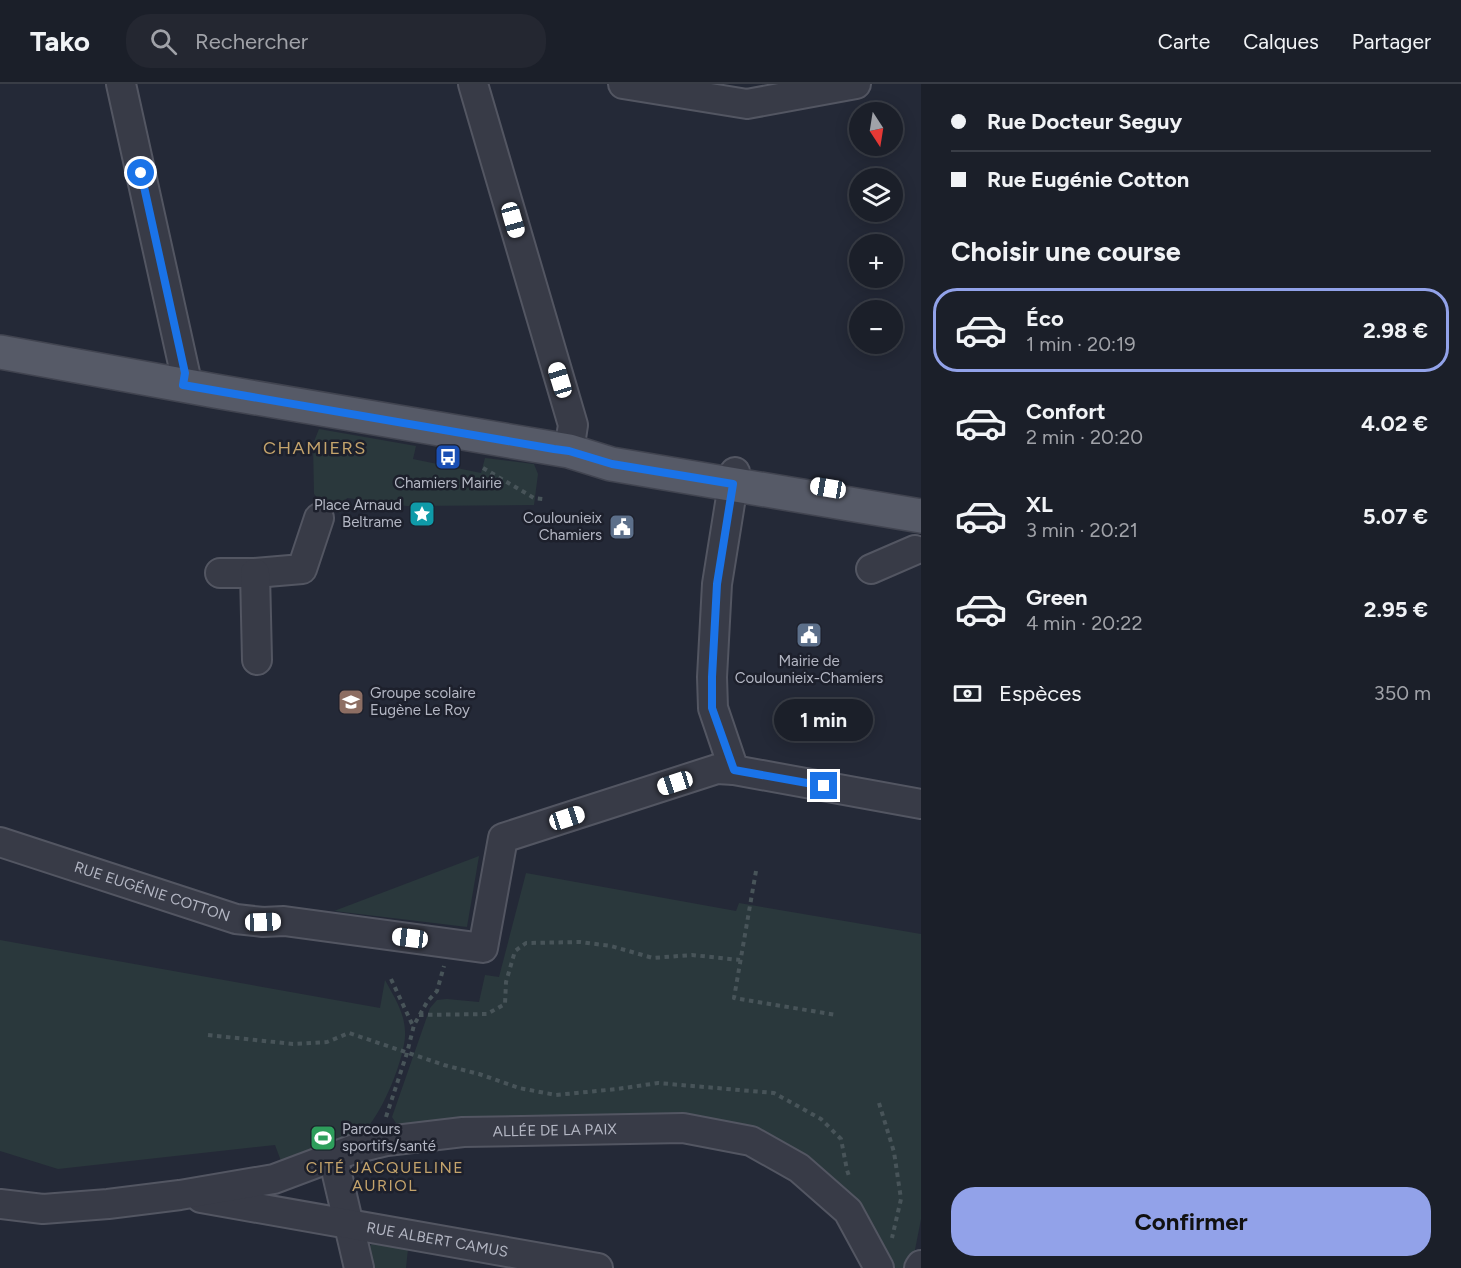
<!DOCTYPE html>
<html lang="fr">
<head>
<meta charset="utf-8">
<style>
  body { margin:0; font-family:Figtree,sans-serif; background:#242731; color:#f1f3f6; height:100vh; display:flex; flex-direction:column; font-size:22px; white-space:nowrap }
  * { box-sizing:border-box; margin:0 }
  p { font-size:20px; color:#a0a2a8 }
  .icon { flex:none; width:33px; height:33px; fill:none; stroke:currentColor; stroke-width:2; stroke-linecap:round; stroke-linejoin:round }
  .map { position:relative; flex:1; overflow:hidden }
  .details { display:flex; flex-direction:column; background:#1b1f29; width:540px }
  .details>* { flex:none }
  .banner { display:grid; align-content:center; height:132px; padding:0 30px; background:#1b1f29 }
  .needle { width:39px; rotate:168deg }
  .buttons { position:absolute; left:849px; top:18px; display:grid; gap:12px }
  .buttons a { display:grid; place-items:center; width:54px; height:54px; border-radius:50%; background:#1b1f29; box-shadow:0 3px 15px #0003,0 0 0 2px #393d46; font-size:30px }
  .end { position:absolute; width:27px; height:27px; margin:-14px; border:8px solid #1a73e8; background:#fff; box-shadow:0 0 0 3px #fff }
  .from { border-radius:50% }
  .bubble { position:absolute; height:42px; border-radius:21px; background:#1b1f29; box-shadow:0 3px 15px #0003,0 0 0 2px #393d46; font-size:20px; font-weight:700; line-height:42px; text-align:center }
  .car { position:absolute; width:18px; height:36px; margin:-18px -9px; border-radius:8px; box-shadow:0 0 4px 2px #0007; background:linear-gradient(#fff 24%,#345 0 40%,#fff 0 76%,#345 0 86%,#fff 0) }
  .banner b { display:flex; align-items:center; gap:21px; height:57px; font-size:22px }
  .banner b+b { border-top:2px solid #393d46 }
  .banner i { width:15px; height:15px; background:#f1f3f6 }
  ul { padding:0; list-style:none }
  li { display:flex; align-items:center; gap:18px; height:84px; margin:0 12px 9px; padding:0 18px; border:3px solid transparent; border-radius:24px }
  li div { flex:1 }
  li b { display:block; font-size:22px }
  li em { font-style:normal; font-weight:700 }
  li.on { border-color:#92a2e9 }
  li>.icon { width:54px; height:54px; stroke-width:1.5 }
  h2 { padding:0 30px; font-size:27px; line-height:72px }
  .pay { display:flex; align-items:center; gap:15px; height:66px; padding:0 30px; font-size:22px }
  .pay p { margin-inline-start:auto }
  .primary-button { display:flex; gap:12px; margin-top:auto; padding:12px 30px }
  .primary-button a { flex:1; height:69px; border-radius:24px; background:#92a2e9; color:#111; font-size:24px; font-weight:700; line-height:69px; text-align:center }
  header { display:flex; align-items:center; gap:36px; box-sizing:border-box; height:84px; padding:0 30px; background:#1b1f29; border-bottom:2px solid #393d46 }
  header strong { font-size:28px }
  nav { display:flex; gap:33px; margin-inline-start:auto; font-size:21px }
  .search { width:420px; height:54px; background:#242731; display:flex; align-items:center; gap:15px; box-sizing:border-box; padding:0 21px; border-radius:24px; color:#a0a2a8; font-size:22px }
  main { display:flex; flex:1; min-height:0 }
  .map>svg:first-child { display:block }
</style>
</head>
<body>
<header>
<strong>Tako</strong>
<div class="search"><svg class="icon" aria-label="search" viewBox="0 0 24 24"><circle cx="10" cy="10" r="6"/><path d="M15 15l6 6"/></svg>Rechercher</div>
<nav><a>Carte</a><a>Calques</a><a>Partager</a></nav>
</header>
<main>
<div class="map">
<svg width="921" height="1184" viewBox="0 0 921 1184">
  <rect width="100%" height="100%" fill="#242937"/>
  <path fill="#2a383c" d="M319,345L416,362L413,375L481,389L485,374L534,380L538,390L534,421L407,422L347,414L340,429L324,421L314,410L313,360Z
    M479,772L467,843L334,827Z
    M526,789L736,827L739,819L921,850V1135L913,1176L908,1184H885L752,1051L400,1045L392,1033L430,924L437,916L447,915L479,918L485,891L499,893Z
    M0,856L380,924L385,896C394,913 404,927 405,947C407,970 380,1038 360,1050C337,1063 306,1069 281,1077L275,1061L58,1085L0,1067Z
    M372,1160L408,1165L406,1184H368L364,1167Z"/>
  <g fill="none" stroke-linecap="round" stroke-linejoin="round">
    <g stroke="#535662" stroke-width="32">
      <g id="minor">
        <path d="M121,0L185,289L183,301"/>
        <path d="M473,0L573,341L569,367"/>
        <path d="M623,0L747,20L856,0"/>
        <path d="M871,485L915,466"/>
        <path d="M220,489H255L302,485L319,434"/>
        <path d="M255,489L257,576"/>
        <path d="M734,686L713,624L712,593L717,500L735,388"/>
        <path id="s1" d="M0,758L236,835L263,838L284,837L483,864L503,754L717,685L734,686L921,720"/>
        <path d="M333,1073L359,1184"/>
        <path id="s2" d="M201,1114L598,1184"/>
        <path id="s3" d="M0,1120L43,1125L108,1120L180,1111L274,1095L354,1065L387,1057L463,1048L683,1044L751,1057L799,1084L848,1127L879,1184"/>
        <path d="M919,1184L921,1181"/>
      </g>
    </g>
    <g stroke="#414450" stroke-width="36">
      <path id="major" d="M0,268L215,307L569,367L611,380L921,432"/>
    </g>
    <path stroke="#485459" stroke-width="4" stroke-dasharray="4.5 4.5" stroke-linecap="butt" d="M483,384L534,414L543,415
      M756,787L734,914L836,931
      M391,895L413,942
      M419,931L487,930L505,920L506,898L515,867L526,859L580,858L611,862L653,874L692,871L740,876
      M208,951L293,960L327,958L349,949L444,981L479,990L519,1004L556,1011L617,1005L658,999L774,1009L821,1035L841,1055L847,1086L850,1095
      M879,1019L894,1068L901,1115L892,1154
      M386,1033L407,969L414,941L427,918L437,907L444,882"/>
    <use href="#minor" stroke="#383b47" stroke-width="28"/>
    <use href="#major" stroke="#565a67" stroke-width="33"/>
  </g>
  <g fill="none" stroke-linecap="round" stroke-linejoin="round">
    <path stroke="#1a73e8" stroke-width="8" d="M141,89L185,289L183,301L554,365L569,367L612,380L733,400L717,500L712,593V624L734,686L824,702"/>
  </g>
  <defs>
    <g id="bus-square" transform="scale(1.35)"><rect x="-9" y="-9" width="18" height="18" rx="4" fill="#1a4fb4" stroke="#1d202c"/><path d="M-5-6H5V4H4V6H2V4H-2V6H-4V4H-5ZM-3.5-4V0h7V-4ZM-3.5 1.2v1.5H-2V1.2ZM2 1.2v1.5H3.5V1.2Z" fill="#fff"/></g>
    <g id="sight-square" transform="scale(1.35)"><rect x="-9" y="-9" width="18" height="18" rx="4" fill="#0f9aa8" stroke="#1d202c"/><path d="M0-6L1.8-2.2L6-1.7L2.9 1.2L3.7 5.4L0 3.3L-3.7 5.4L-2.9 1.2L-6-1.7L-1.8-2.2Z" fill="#fff"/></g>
    <g id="civic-square" transform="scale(1.35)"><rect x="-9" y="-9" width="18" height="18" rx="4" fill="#5c6f8a" stroke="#1d202c"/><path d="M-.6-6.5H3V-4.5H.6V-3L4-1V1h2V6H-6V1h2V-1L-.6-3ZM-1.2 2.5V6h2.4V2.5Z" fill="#fff"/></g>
    <g id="school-square" transform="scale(1.35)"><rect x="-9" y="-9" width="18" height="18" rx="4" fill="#8d6e63" stroke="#1d202c"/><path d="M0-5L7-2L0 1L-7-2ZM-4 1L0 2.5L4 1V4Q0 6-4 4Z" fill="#fff"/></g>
    <g id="stadium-square" transform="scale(1.35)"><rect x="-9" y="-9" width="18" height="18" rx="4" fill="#2e9e5b" stroke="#1d202c"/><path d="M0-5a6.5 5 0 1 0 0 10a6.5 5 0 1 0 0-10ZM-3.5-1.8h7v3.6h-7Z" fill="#fff"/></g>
  </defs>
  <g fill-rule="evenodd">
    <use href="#bus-square" x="448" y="373"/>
    <use href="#sight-square" x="422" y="430"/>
    <use href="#civic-square" x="622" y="443"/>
    <use href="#civic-square" x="809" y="551"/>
    <use href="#school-square" x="351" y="618"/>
    <use href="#stadium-square" x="323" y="1054"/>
  </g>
  <g text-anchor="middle" stroke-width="5" stroke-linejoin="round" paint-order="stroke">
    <g font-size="15" fill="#b3b6c3" stroke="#1d202c">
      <text x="448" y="404">Chamiers Mairie</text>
      <text x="402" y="426" text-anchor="end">Place Arnaud<tspan x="402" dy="17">Beltrame</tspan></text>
      <text x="602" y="439" text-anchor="end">Coulounieix<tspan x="602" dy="17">Chamiers</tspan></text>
      <text x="809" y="582">Mairie de<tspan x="809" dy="17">Coulounieix-Chamiers</tspan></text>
      <text x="370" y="614" text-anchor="start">Groupe scolaire<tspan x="370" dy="17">Eugène Le Roy</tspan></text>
      <text x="342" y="1050" text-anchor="start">Parcours<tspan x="342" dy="17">sportifs/santé</tspan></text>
    </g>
    <g font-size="15" fill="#b3b6c3" stroke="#1d202c">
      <text dy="5" stroke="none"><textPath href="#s1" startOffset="160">RUE EUGÉNIE COTTON</textPath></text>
      <text dy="5" stroke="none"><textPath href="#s3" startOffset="564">ALLÉE DE LA PAIX</textPath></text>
      <text dy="5" stroke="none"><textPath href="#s2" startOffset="240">RUE ALBERT CAMUS</textPath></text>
    </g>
    <g font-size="16" letter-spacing="1.5" fill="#c5a46c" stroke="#1d202c">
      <text x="385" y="1089">CITÉ JACQUELINE<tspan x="385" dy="18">AURIOL</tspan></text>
    </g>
    <g font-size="18" letter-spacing="1.5" fill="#c5a46c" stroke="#1d202c">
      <text x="315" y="370">CHAMIERS</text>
    </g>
  </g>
</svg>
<div class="buttons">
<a><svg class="needle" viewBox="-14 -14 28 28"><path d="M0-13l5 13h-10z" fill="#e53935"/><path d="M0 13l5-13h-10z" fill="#a0a2a8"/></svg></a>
<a><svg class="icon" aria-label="layers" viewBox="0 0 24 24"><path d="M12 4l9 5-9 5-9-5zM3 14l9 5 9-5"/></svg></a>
<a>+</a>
<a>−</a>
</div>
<i class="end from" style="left:141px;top:89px"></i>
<i class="end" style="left:824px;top:702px"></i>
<div class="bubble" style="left:774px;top:615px;width:99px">1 min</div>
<i class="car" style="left:513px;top:136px;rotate:164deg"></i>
<i class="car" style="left:560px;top:296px;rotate:343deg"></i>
<i class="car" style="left:828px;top:404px;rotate:280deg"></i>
<i class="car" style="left:675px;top:699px;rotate:252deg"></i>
<i class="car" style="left:567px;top:734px;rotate:72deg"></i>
<i class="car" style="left:263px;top:838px;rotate:88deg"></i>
<i class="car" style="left:410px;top:854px;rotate:277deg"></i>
</div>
<section class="details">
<div class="banner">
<b><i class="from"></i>Rue Docteur Seguy</b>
<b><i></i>Rue Eugénie Cotton</b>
</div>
<h2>Choisir une course</h2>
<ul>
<li class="on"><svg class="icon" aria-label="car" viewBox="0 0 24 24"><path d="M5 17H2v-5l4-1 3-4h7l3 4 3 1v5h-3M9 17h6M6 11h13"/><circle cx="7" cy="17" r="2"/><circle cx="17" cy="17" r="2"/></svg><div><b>Éco</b><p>1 min · 20:19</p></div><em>2.98 €</em></li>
<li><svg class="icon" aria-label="car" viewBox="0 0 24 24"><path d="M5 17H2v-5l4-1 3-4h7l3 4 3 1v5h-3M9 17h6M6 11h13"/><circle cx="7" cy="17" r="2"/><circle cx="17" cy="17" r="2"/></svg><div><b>Confort</b><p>2 min · 20:20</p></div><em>4.02 €</em></li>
<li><svg class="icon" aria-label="car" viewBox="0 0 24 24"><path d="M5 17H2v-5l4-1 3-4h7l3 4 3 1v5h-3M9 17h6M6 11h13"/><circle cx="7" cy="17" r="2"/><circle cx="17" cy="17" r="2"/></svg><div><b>XL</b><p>3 min · 20:21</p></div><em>5.07 €</em></li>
<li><svg class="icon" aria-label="car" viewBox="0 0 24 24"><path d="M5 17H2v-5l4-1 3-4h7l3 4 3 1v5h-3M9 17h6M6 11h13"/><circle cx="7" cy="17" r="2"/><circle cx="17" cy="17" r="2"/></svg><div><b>Green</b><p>4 min · 20:22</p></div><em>2.95 €</em></li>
</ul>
<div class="pay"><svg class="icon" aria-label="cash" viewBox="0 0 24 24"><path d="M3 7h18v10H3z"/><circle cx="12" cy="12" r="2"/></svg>Espèces<p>350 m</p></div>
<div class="primary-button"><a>Confirmer</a></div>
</section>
</main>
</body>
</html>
